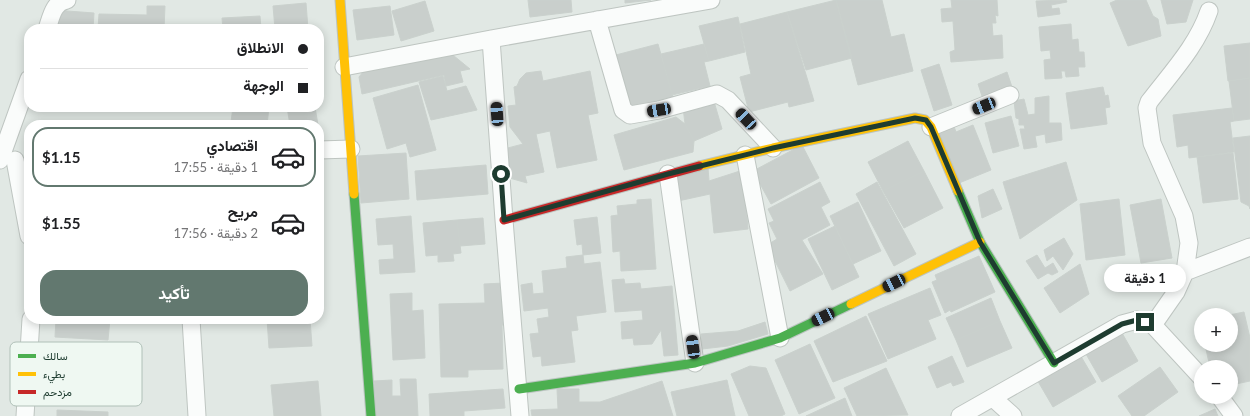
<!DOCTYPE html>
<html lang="ar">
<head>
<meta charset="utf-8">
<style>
  body { margin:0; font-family:Lato,Vazirmatn,sans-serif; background:#f6f6f6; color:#202124; direction:rtl; height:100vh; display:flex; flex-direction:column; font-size:15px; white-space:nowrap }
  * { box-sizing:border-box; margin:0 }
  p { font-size:13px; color:#757577 }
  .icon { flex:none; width:22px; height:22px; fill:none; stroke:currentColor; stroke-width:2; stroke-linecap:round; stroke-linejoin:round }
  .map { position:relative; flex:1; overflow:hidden; direction:ltr }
  .drawer { position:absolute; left:24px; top:120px; width:300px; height:204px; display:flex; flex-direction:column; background:#fff; border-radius:16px; box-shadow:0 2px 10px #0003; direction:rtl }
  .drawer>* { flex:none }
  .hud { position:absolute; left:24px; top:24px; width:300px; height:88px; border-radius:16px; box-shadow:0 2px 10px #0003; direction:rtl; display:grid; align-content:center; height:88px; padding:0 16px; background:#fff }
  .tools { position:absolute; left:1194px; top:308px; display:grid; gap:8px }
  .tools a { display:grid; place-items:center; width:44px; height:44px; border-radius:50%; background:#fff; box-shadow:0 2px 10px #0003; font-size:20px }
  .end { position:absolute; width:18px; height:18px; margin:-9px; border:5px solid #1e3c30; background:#fff; box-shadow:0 0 0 2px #fff }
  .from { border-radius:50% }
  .bubble { position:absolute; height:28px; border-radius:14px; background:#fff; box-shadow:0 2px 10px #0003; font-size:13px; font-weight:700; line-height:28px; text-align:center; direction:rtl }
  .car { position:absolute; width:12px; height:24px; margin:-12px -6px; border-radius:5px; box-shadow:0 0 3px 1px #0007; background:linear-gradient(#222 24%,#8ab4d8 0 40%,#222 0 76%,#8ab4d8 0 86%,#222 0) }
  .hud b { display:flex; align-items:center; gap:14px; height:38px; font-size:15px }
  .hud b+b { border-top:1px solid #e0e0e0 }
  .hud i { width:10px; height:10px; background:#202124 }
  ul { padding:7px 0 0; list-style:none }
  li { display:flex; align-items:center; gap:12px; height:60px; margin:0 8px 6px; padding:0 8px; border:2px solid transparent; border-radius:16px }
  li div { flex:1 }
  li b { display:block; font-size:15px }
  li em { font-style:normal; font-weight:700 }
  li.selected { border-color:#62786f }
  li>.icon { width:36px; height:36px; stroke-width:1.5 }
  .action { display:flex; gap:8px; margin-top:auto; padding:8px 16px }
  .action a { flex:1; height:46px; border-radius:16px; background:#62786f; color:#fff; font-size:16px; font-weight:700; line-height:46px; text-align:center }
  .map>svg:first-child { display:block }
</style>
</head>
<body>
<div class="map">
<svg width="1250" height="416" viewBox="0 0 1250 416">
  <rect width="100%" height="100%" fill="#e1e8e4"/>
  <path fill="#c9cfcc" stroke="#cad1cd" d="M528,0H571L572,12L530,17Z
    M625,0H651L625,3Z
    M836,0L852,58L806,70L787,12Z
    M836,0H882L891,37L904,34L913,71L858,85Z
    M951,0H997L998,16L995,15L996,23H992L993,36L1002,35L1003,58L951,62L950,52L955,50L953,21L942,22L941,9L952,8Z
    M1066,0L1067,2L1051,5L1052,9L1059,8L1060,14L1038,17L1036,1Z
    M1117,0H1146L1153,16L1158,19L1161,36L1128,46L1110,3Z
    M1161,0H1193L1186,22L1167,24Z
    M425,1L434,31L401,41L392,11Z
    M306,3L308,29H275L273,6Z
    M147,6H165L164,29H98L99,14L147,15Z
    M390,6L394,35L357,40L353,10Z
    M54,10L94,13L93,29H52Z
    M787,12L814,101L789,107L788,102L749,112L740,77L751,74L740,24Z
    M260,16L261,29H223L222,18Z
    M738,17L745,52L709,61L699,26Z
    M1071,24L1072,40L1078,39L1079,52H1084L1085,67H1078L1079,76L1066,77L1065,71H1061L1062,78L1045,79L1044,60L1051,59L1050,50L1041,51L1039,27Z
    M1250,43V78L1228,81L1224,46Z
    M658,44L673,97L626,108L612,56Z
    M704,44L709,61L704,62L710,86L672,95L661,54Z
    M448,51L470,69L460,71L463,82L446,86L444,75L362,94L359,77L367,67Z
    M939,64L952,105L934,111L921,70Z
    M541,71L543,81L590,71L598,113L588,115L597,160L557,168L550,131L536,134L544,172L525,176L527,183L506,177L500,150L523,144L510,127L508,106L516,105L514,87L517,86L520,79L526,73Z
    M1007,72L1012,87L983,99L978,84Z
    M443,76L447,91L466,86L477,110L431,120L419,82Z
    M1250,78V119L1234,121L1229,81Z
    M418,85L436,150L410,157L406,143L387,149L373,98Z
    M1103,87L1105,96L1108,95L1110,107L1105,108L1107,124L1071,129L1066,93Z
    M1049,96V123H1061L1062,140L1046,143L1045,134L1035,136L1037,147L1024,149L1020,129H1025L1024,125H1019V119L1016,118L1014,101L1024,99L1028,115L1035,114V98Z
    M713,98L722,129L694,141L685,124L683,107Z
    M233,107H269L267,125L231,122Z
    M287,107H315L318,125H290Z
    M1232,108L1234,121L1230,122L1234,152L1189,158L1188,145L1177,147L1173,115Z
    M1011,116L1019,146L993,153L985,123Z
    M676,117L685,124L694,141L693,152L624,170L614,135Z
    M952,121L956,132L973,125L991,170L959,183L937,127Z
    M1250,136V209L1249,206L1241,202L1233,138Z
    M908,141L924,171L883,191L868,162Z
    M802,145L819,178L771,204L753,171Z
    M406,153L409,199L361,203L358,156Z
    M1233,153L1238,199L1203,203L1197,157Z
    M1066,162L1077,200L1020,239L1003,182Z
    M486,165L488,194L417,200L415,171Z
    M708,168L709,181L743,170L748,229L714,233L710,194L678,201L676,178Z
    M924,171L943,208L904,228L883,191Z
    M319,175L321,199H319Z
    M820,182L830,202L821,207L830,225L802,240L823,274L790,291L767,245L777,239L769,223L774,221L768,209Z
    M877,182L916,254L894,266L856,194Z
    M993,189L1002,209L982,218L978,196Z
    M651,199L656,269L621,271L620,251L613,252L611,216L618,215L617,206L637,204V200Z
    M1119,199L1125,255L1086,260L1080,204Z
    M1161,199L1172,258L1141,263L1130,205Z
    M858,202L881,251L853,264L830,216Z
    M411,216L415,272L380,274L379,260L394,259L393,244L378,245L376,219Z
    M597,217L601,253L583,255L582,244L577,245L574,220Z
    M483,218L485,244L460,246L457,220Z
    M457,220L461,253L453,254L454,261L438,262V255L426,256L423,223Z
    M835,226L859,277L832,290L808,239Z
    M1064,238L1073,254L1063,270L1053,256L1047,261L1044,250Z
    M583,255L584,264L600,262L606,312L576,316L578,330L571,331L575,362L542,366L541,356L533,357L530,334L539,333L537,319L549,317L548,308L524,311L521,285L532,283L533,294L544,293L542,271L567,268L566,257Z
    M1037,255L1045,268L1053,263L1058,272L1052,275L1048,273L1038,279L1026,261Z
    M979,256L995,292L951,312L950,310L945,313L932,282L937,280L935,275Z
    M1080,264L1089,294L1060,313L1044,288Z
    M624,279L625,284L640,283L641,289L672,286L678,355L664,356L661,330L652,344L634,345L633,338L622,339L621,322L643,320L642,310L615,312L612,280Z
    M505,283V325H502L503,369L468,370V377H441L439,304L485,303L484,284Z
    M930,288L941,315L928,320L936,339L888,359L868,314Z
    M412,293V311L423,310L425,358L393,360L390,294Z
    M991,298L1000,321L956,340L946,318Z
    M1244,312L1250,338V381L1231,385V367H1210L1205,345H1231V315H1229Z
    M866,316L887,361L833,382L814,341Z
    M56,319H110L108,340L55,337Z
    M267,319H310L312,346L269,348Z
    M1000,321L1012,348L967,367L956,340Z
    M765,322L768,334L728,346L702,349L701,334L738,331Z
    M1122,333L1138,361L1102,382L1086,354Z
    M810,344L835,398L799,414L775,360Z
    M1079,353L1096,382L1053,407L1036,378Z
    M952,356L964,382L953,386L951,382L937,388L928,367Z
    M750,366L766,368L785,414L781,416H749L731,374Z
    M1160,367L1178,392L1144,416H1132L1118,396Z
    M886,368L908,415L857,416L844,388Z
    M400,379H416L418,416H376L374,381L392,380V396H401Z
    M727,380L735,416H677L671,392Z
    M318,381L321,416H274L271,385Z
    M662,381L673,416H532L531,410L558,409L557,389H579V402H600Z
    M503,389L505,408L464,411V416H430L429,394Z
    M845,398L852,416H806Z
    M1215,409L1218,416H1199Z
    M57,410L108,412V416H57Z"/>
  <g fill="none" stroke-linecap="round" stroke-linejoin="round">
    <g stroke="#bec5c1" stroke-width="19">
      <path id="street" d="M597,20L623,110L630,115L659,110L717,94L728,100L773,148
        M47,29C51,18 53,2 67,0
        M491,39L504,220L520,416
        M344,67L491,39L711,0
        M931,127L1010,95
        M319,150L351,149
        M745,155L780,338
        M0,160L29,79
        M15,160L29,236
        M668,174L695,363
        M1185,272L1250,247
        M191,319L197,416
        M1153,325L1176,292L1185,272L1189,243L1184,216L1152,143L1147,108L1149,102C1171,73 1197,46 1209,11
        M1220,397L1234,416
        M993,398L1013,416
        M25,416L31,319
        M960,416L1122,324L1137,320L1153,325L1201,377"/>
    </g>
    <g stroke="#bbc4c0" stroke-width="11">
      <path id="fast" d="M958,191L980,242L1054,363
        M354,194L371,416
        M519,389L695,363L780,338L851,304"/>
    </g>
    <g stroke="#bbc4c0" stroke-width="11">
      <path id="slow" d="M340,0L354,194
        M699,166L773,148L915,118L925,120L931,127L958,191
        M851,304L980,242"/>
    </g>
    <g stroke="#bbc4c0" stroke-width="11">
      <path id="jam" d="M504,220L699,166"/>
    </g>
    <use href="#street" stroke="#fafcfb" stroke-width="17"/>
    <use href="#fast" stroke="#4caf50" stroke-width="9"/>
    <use href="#slow" stroke="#ffc107" stroke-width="9"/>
    <use href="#jam" stroke="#c62828" stroke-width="9"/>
  </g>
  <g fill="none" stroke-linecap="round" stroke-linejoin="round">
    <path stroke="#1e3c30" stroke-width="5" d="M501,174L504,220L668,174L773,148L915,118L926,120L931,127L980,242L1054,363L1122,324L1137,320L1145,322"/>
  </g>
  <rect x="10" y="342" width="132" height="64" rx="6" fill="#eff8f2" stroke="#b0c0b8" stroke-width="1"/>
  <rect x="18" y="354" width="18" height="4" fill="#4caf50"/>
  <rect x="18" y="372" width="18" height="4" fill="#ffc107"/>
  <rect x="18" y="390" width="18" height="4" fill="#c62828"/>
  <g font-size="11" fill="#1e3c30">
    <text x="43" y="360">سالك</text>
    <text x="43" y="378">بطيء</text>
    <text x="43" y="396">مزدحم</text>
  </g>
</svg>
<div class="tools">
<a>+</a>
<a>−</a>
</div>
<i class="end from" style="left:501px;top:174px"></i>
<i class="end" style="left:1145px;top:322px"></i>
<div class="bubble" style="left:1104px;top:264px;width:82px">1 دقيقة</div>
<i class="car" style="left:984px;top:106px;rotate:248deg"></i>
<i class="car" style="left:659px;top:110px;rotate:260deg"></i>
<i class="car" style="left:497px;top:114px;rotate:356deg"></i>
<i class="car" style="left:746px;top:119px;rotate:317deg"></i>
<i class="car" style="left:894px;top:283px;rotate:244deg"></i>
<i class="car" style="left:823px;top:317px;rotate:244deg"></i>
<i class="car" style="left:693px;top:347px;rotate:352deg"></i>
<div class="hud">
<b><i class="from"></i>الانطلاق</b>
<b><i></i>الوجهة</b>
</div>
<section class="drawer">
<ul>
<li class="selected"><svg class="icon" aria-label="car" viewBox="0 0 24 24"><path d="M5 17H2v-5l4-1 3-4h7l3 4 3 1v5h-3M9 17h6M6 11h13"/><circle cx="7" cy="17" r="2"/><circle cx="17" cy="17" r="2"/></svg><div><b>اقتصادي</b><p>1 دقيقة · 17:55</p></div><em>$1.15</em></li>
<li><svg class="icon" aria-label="car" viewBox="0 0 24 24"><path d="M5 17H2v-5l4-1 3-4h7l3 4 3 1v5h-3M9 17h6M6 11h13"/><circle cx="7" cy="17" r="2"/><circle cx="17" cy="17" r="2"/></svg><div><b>مريح</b><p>2 دقيقة · 17:56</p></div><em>$1.55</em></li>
</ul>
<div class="action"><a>تأكيد</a></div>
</section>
</div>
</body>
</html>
